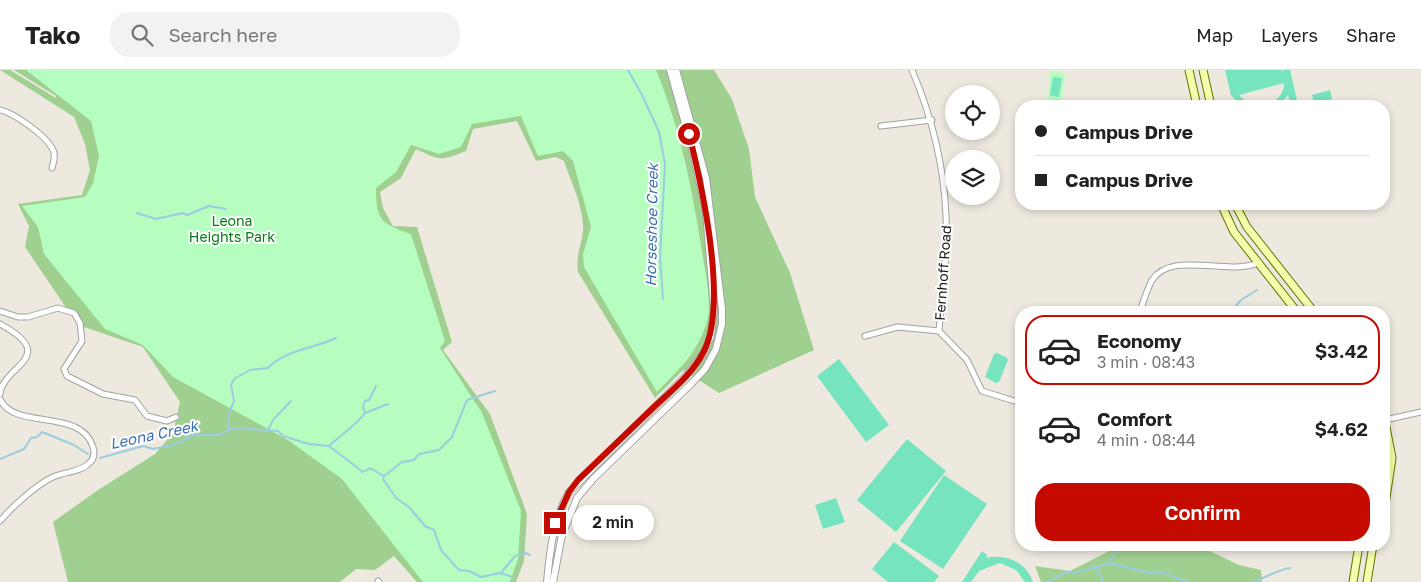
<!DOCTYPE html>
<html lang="en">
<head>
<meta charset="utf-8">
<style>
  body { margin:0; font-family:"Golos Text",sans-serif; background:#f2f2f2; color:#222; height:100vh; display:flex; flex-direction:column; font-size:19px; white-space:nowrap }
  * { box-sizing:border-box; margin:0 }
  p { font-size:16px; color:#767676 }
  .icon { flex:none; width:28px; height:28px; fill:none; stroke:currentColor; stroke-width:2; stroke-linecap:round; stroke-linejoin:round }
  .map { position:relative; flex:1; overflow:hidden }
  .side { position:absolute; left:1015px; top:236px; width:375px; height:245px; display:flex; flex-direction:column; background:#fff; border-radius:20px; box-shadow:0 2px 8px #0003 }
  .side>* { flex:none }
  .hud { position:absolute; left:1015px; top:30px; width:375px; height:110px; border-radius:20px; box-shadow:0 2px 8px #0003; display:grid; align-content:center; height:110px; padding:0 20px; background:#fff }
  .buttons { position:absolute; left:945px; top:15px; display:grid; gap:10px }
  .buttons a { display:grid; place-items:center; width:55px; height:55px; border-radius:50%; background:#fff; box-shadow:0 2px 8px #0003; font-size:25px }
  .end { position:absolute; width:22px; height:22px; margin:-11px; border:6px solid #c50a00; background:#fff; box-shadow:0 0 0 2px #fff }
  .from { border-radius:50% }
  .bubble { position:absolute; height:35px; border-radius:18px; background:#fff; box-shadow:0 2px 8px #0003; font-size:16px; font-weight:600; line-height:35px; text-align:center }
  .hud b { display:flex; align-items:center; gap:18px; height:48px; font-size:19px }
  .hud b+b { border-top:1px solid #e0e0e0 }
  .hud i { width:12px; height:12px; background:#222 }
  ul { padding:9px 0 0; list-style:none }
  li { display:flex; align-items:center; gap:15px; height:70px; margin:0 10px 8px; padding:0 10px; border:2px solid transparent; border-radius:20px }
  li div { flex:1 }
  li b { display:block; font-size:19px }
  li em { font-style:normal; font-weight:600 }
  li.on { border-color:#c50a00 }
  li>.icon { width:45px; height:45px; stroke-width:1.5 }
  .button { display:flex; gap:10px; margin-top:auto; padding:10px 20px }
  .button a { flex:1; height:58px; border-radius:20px; background:#c50a00; color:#fff; font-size:20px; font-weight:600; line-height:58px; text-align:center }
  header { display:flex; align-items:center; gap:30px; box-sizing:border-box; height:70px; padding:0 25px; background:#fff; border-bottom:1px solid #e0e0e0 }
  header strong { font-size:24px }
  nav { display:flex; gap:28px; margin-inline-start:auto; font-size:18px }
  .search { width:350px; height:45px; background:#f2f2f2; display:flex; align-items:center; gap:12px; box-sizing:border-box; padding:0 18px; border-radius:20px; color:#767676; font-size:19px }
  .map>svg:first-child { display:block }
</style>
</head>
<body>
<header>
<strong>Tako</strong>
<div class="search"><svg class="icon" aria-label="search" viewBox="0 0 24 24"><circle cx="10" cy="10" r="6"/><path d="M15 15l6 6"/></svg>Search here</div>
<nav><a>Map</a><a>Layers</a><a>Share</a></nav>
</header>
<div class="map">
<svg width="1421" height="512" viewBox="0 0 1421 512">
  <rect width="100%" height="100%" fill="#ede9df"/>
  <path fill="#a0d090" d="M0,0H10L56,28V26L14,0H714L732,29L749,79L755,127L790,203L814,280L719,323L683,300L655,328L578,202C575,182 584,172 583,155C582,133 571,112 564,91L556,87L536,91L517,51L473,59L466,81C440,91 441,91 416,79L401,108L380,122L383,138L393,156L417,157L452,272L443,280L490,344L527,444L524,491L516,512H417L394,486L375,500L356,499L340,512H68L53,452L98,420L155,384L173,363L180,332L143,277L81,256L67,239L25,177L29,156L18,134L82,125L90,100L85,74L74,47Z
    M1121,475H1197L1239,495L1261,500L1262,512H1041L1035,496L1070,501Z"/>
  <path fill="#b6fdc0" d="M26,0H656C681,60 693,123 703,188C706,205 712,235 707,252C696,285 680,298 657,322L584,197L583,184L591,157L573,91L563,81L538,86L521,46L472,54L461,77L439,84L411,75L396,102L376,118C376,150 381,154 411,164L445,271L440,278L482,343L521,441L518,489L510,512H423L342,409L288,370L173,307L143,275L105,259L44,184L38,157L22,136L85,127L93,113L99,86L91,51Z
    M1052,1L1065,3L1062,28L1059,32L1048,29L1050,2Z"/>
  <path fill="#76e4bf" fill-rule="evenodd" d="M1225,0H1282L1284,5L1283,0H1290L1297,30L1290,32L1288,25L1279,36H1241L1231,25ZM1284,13C1284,36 1253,42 1239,25Z
    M1053,7L1062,8L1059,27L1050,25Z
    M1330,20L1332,29L1314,33L1312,25Z
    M997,283L1006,287L1008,290L999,312L996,313L985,307L994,284Z
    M839,289L889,355L866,372L817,306Z
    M907,369L946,401L896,462L857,430Z
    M944,405L987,434L943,499L900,471Z
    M836,428L845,452L823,459L815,435Z
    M894,472L939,506L934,512H888L872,499Z
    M982,481L987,485L986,488C1006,483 1026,492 1033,512H1025L1016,500L1000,493L979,501L971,512H962Z"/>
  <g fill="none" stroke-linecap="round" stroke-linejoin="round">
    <path stroke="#9bccdf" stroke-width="2" d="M628,0L642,25L659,62L665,94L660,188L663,229
      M137,143L156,149L183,143L187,145L209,136L226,139
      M1231,242L1241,230L1257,220
      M365,343L388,334
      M228,359L229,343L234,331L231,315L234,309L250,300L268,298C284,280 316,278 336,268
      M267,362L273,350L291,331
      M329,376C338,368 359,352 365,343L363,337L365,331L369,330L376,316
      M100,388L143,376L153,379L177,374L194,365H219L233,358L278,361L283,366L309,374L329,376L363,402L370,398L384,406L383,409L396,428L409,437L425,456L434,460L441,480L459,500L469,501L481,507L500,503L513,507
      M0,389L24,379L31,368L37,367L42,362L74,375L88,384
      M384,406L402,392L414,390L419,384L439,380L452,367L467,330L495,321
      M1108,493L1121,475
      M1096,496L1103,512
      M501,503L515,486L525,483L530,485
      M1047,512L1065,503L1083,501L1108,493L1151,503L1161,502L1188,512
      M1254,512C1263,508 1283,498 1290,498"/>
    <g stroke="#a2a2a2" stroke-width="7">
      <path id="minor" d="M912,0C932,47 944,94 946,146C948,184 942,223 939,261
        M0,40C14,43 45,65 52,78C56,84 54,91 52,98
        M881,56L932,50
        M0,241L18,247H28L58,238L74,243L80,253L82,271L64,299L67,306L103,324L135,330L147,346L167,351L176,347
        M1140,242C1143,232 1147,220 1152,210C1172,180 1226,206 1258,193
        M0,254C61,287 3,295 0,324
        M865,266L898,257L939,261L967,290L982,321L1021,333
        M0,329C14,361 81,337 93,377C95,384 94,390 88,394C81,402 63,402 53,407C37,414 11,438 0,451
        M1385,350L1421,342
        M378,511L379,512"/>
    </g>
    <g stroke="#a2a2a2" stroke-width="8">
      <path id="tertiary" d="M547,512C550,479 553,451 569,422L685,307L703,284L711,266L714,239L706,141L693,82L670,0
        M553,512L562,465L577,428L593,409L691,314L705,299L716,279L722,254V239L706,108L676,0"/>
    </g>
    <g stroke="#617300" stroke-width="9">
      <path id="secondary" d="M1189,0L1197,36
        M1203,0L1211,36
        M1221,134L1234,162L1297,242
        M1235,134L1247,157L1314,242
        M1384,347L1392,388L1384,441
        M1353,512L1359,475
        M1367,512L1373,475"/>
    </g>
    <use href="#minor" stroke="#fff" stroke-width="5"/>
    <use href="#tertiary" stroke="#fff" stroke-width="6"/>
    <use href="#secondary" stroke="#f6feac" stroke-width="7"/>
  </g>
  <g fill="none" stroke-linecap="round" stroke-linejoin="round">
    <path stroke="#c50a00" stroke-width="6" d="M555,453L569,422L578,410C604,385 629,361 655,336C672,320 691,305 703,283C729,236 702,116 689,64"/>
  </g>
  <g text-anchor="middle" stroke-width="4" stroke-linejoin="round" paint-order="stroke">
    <g font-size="14" fill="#037e14" stroke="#fff">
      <text x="232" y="156">Leona<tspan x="232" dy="16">Heights Park</tspan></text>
    </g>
    <g font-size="14" fill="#1b1b1b" stroke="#fff">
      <text transform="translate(943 203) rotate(-86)" y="5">Fernhoff Road</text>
    </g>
    <g font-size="15" font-style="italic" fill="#4173b0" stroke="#fff">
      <text transform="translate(652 155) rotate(-89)" y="5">Horseshoe Creek</text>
      <text transform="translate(154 365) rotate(-12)" y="5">Leona Creek</text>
    </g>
  </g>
</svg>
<div class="buttons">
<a><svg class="icon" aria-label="locate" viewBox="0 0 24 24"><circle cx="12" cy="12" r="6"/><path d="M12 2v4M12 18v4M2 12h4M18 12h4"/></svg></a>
<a><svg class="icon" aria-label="layers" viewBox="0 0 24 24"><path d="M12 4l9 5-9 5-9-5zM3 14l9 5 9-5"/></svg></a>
</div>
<i class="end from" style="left:689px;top:64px"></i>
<i class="end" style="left:555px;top:453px"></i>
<div class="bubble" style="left:572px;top:435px;width:82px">2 min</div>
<div class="hud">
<b><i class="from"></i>Campus Drive</b>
<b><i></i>Campus Drive</b>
</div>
<section class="side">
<ul>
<li class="on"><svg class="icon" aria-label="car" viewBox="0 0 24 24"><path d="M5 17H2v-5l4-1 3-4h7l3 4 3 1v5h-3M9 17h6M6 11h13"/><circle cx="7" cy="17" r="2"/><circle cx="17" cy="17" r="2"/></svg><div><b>Economy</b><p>3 min · 08:43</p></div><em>$3.42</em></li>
<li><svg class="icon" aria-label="car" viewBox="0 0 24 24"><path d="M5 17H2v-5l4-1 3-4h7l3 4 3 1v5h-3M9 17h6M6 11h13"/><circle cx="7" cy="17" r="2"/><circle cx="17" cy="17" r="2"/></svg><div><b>Comfort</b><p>4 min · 08:44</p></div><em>$4.62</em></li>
</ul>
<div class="button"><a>Confirm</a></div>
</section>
</div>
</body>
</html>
